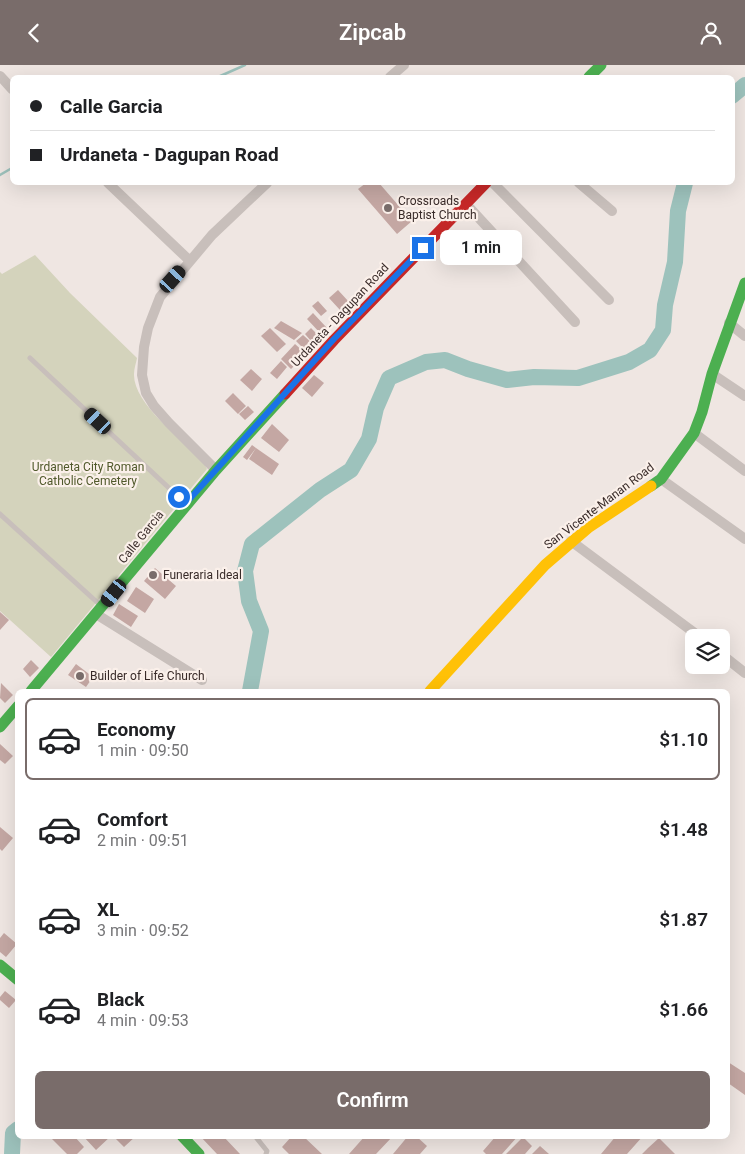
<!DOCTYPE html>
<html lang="en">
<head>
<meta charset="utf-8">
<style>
  body { margin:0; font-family:Roboto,sans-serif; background:#f6f6f6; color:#202124; height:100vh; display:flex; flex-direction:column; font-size:19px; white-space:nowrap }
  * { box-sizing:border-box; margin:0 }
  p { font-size:16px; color:#757577 }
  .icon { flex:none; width:28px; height:28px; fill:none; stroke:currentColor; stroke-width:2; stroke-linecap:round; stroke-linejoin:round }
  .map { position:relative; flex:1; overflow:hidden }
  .sheet { position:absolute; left:15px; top:624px; width:715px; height:450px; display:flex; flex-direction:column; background:#fff; border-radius:8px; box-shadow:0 5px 20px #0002 }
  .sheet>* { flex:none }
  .guide { position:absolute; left:10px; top:10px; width:725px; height:110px; border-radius:8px; box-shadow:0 5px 20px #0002; display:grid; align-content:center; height:110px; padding:0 20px; background:#fff }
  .controls { position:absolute; left:685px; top:564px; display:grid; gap:10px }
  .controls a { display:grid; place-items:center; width:45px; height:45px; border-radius:8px; background:#fff; box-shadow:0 5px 20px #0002; font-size:25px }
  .end { position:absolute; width:22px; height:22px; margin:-11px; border:6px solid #1a73e8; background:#fff; box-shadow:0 0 0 2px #fff }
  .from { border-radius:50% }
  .bubble { position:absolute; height:35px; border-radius:8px; background:#fff; box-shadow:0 5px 20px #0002; font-size:16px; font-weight:600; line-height:35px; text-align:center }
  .car { position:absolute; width:15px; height:30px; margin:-15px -8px; border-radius:6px; box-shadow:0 0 4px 1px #0007; background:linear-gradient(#222 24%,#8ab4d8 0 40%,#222 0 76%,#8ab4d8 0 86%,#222 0) }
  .guide b { display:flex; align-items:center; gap:18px; height:48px; font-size:19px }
  .guide b+b { border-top:1px solid #e0e0e0 }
  .guide i { width:12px; height:12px; background:#202124 }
  ul { padding:9px 0 0; list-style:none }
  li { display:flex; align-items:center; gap:15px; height:82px; margin:0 10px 8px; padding:0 10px; border:2px solid transparent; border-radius:8px }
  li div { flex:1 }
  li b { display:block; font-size:19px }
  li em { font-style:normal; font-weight:600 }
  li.selected { border-color:#796c6a }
  li>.icon { width:45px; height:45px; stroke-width:1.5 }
  .primary-button { display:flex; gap:10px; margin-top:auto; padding:10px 20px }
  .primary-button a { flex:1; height:58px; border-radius:8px; background:#796c6a; color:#fff; font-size:20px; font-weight:600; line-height:58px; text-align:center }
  header { display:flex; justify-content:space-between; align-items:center; height:65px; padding:0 20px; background:#796c6a; color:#fff; font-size:22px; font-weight:600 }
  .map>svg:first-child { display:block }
</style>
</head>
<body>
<header><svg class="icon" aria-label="back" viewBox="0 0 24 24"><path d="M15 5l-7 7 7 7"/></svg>Zipcab<svg class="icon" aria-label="person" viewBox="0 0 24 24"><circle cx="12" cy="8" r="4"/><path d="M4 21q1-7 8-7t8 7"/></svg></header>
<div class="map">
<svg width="745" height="1089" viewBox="0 0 745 1089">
  <rect width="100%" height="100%" fill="#efe6e2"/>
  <path fill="#d4d3bc" d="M35,190L70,228L137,293C136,298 134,304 134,309C133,338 181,374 201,393L207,404L51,592L0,546V207L2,209Z"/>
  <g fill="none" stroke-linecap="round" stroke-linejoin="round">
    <path stroke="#9dc2bc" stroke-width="2.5" d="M218,12L245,0
      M0,110L12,103"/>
    <path stroke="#9dc2bc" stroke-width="16" d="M732,31L745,20
      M250,626L261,566L249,536L245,506L252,479L320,425L351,405L369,374L376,343L389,313L426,297L445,295L468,304L507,315L534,312L578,313L629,297L650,285L663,265L665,240L675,197L678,146L685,118
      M12,1089L13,1068L18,1064"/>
  </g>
  <path fill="#c4a7a3" d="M366,118H379L412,156L397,169L358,124Z
    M450,167L461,178L455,184L444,172Z
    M338,225L349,237L340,245L329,233Z
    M318,236L327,246L321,251L312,241Z
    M313,248L327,263L321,269L307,254Z
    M281,256L302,268L294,275L274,263Z
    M270,263L286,279L277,287L261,271Z
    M311,263L318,270L311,276L305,269Z
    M303,270L313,279L306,286L296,276Z
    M295,279L306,289L291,304L281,294Z
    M281,296L287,302L277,314L270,308Z
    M251,304L262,314L252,326L240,315Z
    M314,310L324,318L312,332L302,323Z
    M233,328L246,341L238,349L225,336Z
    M248,341L254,347L245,355L239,349Z
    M272,359L289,375L279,387L261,373Z
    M252,380L256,383L247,395L243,392Z
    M256,383L279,399L272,410L249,394Z
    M155,503L176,521L165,534L144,516Z
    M136,522L154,534L145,548L127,536Z
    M119,539L138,551L131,562L113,550Z
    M0,547L9,555L0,565Z
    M31,595L39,603L30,612L23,604Z
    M76,599L93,612L86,622L68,610Z
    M1,618L13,630L5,638L0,633Z
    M0,679L13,691L5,699L0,695Z
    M0,762L13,773L2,786L0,784Z
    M4,868L17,879L6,892L0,887V873Z
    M5,926L16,935L9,943L0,935V932Z
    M728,997L745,1008V1030L728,1018Z
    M49,1071H74L84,1082L77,1089H67Z
    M83,1071H111L96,1085Z
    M117,1071H136L124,1082L115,1073Z
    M200,1071H223L240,1089H217Z
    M292,1071H303L322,1089H289L282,1082Z
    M365,1071H393L376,1089H349Z
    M408,1071H416L427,1081L420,1089H393Z
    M496,1071H518L502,1089H486L483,1086Z
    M616,1071H643L627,1089H601Z
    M523,1072L532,1081L525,1089H506Z
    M659,1073L675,1089H642L648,1083Z
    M540,1081L549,1089H532Z"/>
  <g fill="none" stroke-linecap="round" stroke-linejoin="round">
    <path stroke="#c8bfbb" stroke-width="5" d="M30,293L185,438
      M0,449L99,539
      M255,1071L267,1086L266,1089"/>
    <path stroke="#c8bfbb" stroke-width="10" d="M0,11L12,24
      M390,12L404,0
      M108,118L190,196
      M493,118L609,235
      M579,118L612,146
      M466,139L575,257
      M729,258L745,271
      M712,309L745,331
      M694,368L745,406
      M216,405L169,358L154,341L146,328L142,310L144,282L148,263L160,232L212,170L267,118
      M661,414L745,474
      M571,476L700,572
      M96,549L202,615
      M721,589L745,608"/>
    <path stroke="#4caf50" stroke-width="11" d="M589,12L601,0
      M651,421L661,414L694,368L702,347L712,309L745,218
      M31,626L216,405L285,329
      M0,662L18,641
      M0,900L18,915
      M182,1071L199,1089"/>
    <path stroke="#ffc107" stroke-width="11" d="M430,626L545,500L588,463L651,421"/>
    <path stroke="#c62828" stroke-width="11" d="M285,329L334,275L486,118"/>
  </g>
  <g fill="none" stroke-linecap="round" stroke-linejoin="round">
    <path stroke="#1a73e8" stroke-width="6" d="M179,432L186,438L334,274L423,183"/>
  </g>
  <g fill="#796c6a" stroke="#fbf0ea" stroke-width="2">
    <circle cx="388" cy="143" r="5"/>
    <circle cx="153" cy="510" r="5"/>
    <circle cx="80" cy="611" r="5"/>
  </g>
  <g text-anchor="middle" stroke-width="4.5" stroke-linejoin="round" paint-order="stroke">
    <g font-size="12" fill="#392b29" stroke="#fbf0ea" text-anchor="start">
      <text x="398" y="140">Crossroads<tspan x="398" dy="14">Baptist Church</tspan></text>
      <text x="163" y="514">Funeraria Ideal</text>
      <text x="90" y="615">Builder of Life Church</text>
    </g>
    <g font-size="12" fill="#392b29" stroke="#fbf0ea">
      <text transform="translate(340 250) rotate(-47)" y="4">Urdaneta - Dagupan Road</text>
      <text transform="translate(599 441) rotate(-37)" y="4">San Vicente-Manan Road</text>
      <text transform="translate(141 472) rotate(-51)" y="4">Calle Garcia</text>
    </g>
    <g font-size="12" fill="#50592b" stroke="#fbf0ea">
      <text x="88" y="406">Urdaneta City Roman<tspan x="88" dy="14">Catholic Cemetery</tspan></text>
    </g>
  </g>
</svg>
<div class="controls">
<a><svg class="icon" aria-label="layers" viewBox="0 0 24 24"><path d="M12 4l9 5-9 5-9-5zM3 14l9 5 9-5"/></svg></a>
</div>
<i class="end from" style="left:179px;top:432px"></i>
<i class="end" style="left:423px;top:183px"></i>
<div class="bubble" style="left:440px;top:165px;width:82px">1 min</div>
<i class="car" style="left:173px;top:214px;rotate:42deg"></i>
<i class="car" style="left:98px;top:356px;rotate:313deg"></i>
<i class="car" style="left:114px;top:528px;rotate:219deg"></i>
<div class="guide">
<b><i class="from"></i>Calle Garcia</b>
<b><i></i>Urdaneta - Dagupan Road</b>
</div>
<section class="sheet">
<ul>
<li class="selected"><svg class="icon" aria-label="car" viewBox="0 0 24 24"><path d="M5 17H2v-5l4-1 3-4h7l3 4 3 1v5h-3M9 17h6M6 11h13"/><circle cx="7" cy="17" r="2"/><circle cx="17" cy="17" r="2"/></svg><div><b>Economy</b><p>1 min · 09:50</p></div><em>$1.10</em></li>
<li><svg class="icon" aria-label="car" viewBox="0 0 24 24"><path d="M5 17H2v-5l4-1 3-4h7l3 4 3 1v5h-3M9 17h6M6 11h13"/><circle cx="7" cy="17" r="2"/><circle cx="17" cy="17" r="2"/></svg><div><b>Comfort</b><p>2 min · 09:51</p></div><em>$1.48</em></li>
<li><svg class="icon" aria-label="car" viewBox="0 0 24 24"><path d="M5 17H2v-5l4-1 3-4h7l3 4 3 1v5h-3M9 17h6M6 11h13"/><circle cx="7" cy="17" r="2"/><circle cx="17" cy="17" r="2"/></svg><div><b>XL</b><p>3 min · 09:52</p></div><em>$1.87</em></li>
<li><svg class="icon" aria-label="car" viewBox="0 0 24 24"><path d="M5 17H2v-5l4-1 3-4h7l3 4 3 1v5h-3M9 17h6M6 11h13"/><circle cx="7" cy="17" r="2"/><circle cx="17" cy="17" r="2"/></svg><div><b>Black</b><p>4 min · 09:53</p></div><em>$1.66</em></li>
</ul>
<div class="primary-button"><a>Confirm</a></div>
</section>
</div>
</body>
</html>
